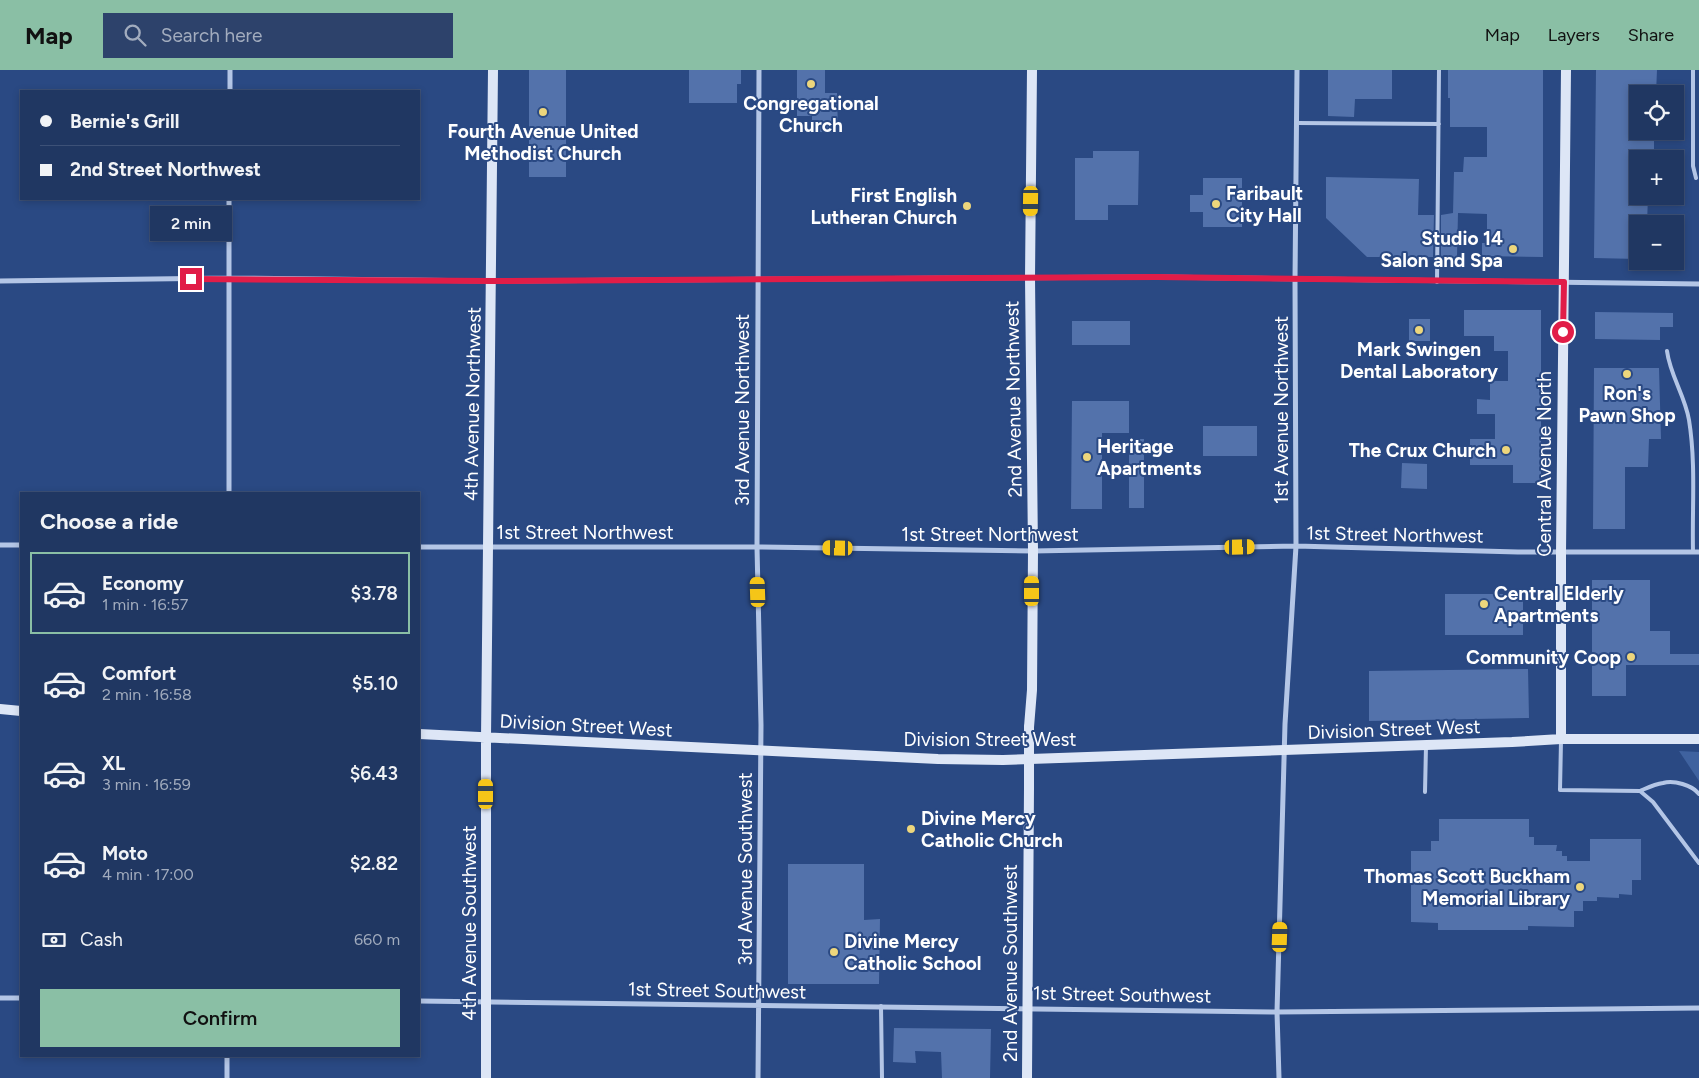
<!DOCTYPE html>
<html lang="en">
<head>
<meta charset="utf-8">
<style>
  body { margin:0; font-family:Figtree,sans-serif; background:#2d426b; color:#f1f3f6; height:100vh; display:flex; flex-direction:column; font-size:19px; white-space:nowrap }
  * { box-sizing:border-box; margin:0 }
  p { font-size:16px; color:#a2acbe }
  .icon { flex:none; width:28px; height:28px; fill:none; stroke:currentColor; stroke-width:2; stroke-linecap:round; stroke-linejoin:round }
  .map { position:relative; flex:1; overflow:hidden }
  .sheet { position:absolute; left:20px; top:422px; width:400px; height:565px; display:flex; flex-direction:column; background:#203762; border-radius:0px; box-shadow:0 2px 8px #0003,0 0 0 1px #3d5177 }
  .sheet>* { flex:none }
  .banner { position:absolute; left:20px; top:20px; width:400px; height:110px; border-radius:0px; box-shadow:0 2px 8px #0003,0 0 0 1px #3d5177; display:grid; align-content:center; height:110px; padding:0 20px; background:#203762 }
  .controls { position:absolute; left:1629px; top:15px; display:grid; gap:10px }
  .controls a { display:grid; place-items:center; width:55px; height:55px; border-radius:0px; background:#203762; box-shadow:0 2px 8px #0003,0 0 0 1px #3d5177; font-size:25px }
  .end { position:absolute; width:22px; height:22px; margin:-11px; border:6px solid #e11d48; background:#fff; box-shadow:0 0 0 2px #fff }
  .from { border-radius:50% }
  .bubble { position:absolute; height:35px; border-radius:0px; background:#203762; box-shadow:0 2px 8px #0003,0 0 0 1px #3d5177; font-size:16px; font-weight:600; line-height:35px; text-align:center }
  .car { position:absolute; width:15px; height:30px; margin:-15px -8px; border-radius:6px; box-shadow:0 0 4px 1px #0007; background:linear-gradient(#f5c518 24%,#345 0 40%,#f5c518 0 76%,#345 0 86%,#f5c518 0) }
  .banner b { display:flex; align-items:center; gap:18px; height:48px; font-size:19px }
  .banner b+b { border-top:1px solid #3d5177 }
  .banner i { width:12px; height:12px; background:#f1f3f6 }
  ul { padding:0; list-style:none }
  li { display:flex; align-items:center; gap:15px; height:82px; margin:0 10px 8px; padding:0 10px; border:2px solid transparent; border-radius:0px }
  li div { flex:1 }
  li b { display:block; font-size:19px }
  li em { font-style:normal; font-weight:600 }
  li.on { border-color:#8abfa5 }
  li>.icon { width:45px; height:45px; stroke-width:1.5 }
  h2 { padding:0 20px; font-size:22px; line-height:60px }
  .pay { display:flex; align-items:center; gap:12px; height:55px; padding:0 20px; font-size:19px }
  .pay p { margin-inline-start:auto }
  .primary-button { display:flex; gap:10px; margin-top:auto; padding:10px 20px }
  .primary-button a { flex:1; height:58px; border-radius:0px; background:#8abfa5; color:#111; font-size:20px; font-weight:600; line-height:58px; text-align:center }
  header { display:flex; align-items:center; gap:30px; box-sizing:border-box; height:70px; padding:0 25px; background:#8abfa5; color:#111 }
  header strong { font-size:24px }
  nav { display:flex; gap:28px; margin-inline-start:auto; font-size:18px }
  .search { width:350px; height:45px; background:#2d426b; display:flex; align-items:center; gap:12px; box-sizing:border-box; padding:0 18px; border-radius:0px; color:#a2acbe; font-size:19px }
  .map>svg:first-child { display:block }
</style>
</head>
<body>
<header>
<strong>Map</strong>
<div class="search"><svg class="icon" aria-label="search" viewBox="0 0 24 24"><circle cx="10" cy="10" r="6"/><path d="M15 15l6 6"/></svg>Search here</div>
<nav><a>Map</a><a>Layers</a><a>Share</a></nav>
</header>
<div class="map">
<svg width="1699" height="1008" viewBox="0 0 1699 1008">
  <rect width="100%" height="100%" fill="#2a4983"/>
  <path fill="#3f629f" d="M1679,681L1699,682V711Z"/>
  <path fill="#5372ab" d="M529,0H566V107H529Z
    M689,0H741V14H737V33H689Z
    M797,0H825V23H837L838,62H812V46H797Z
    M1328,0H1392V29H1355L1354,47L1328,46Z
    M1448,0H1543V187L1482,186V173H1487V144L1458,143L1457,187H1441V145L1453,143L1454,102H1463L1464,87H1487V57H1450V28H1448Z
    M1596,0H1657L1656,24H1638V61H1654V89H1638V126H1648L1647,154H1638V189L1594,188Z
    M1093,81H1139L1138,135H1108V150H1075V88H1093Z
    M1326,107L1419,109L1418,145H1434L1433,187H1367L1326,148Z
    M1203,108H1242V157H1203V142H1190V125H1203Z
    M1464,240H1541V413H1513V395H1470V369H1495V344H1477V329L1490,330V311H1508V281H1494V266H1464Z
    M1595,242L1673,243V257H1660V270L1595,269Z
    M1409,249H1430V271H1409Z
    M1072,251H1130V275H1072Z
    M1594,298H1659L1661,369H1649L1648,397H1625V459H1593Z
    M1072,331H1129V363H1102V439H1071Z
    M1203,356H1257V386H1203Z
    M1129,369H1144V438H1129Z
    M1402,393L1427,394V419L1401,418Z
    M1592,510H1650V561H1670V584H1699V595H1626V626H1592Z
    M1445,524H1523V565H1445Z
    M1528,599L1529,648L1369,651V601Z
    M1439,749H1529V767H1534V775H1557L1556,781H1562V786H1567V791H1590V769H1641V810H1632V825L1619,824V828L1597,827V831H1583V841H1574V857L1528,856V860H1438V853L1411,852V781H1431V771H1439Z
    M788,794H864V850L880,849L879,914H788Z
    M894,958L991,959L990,1008H942L941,982L915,981L916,993L893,992Z"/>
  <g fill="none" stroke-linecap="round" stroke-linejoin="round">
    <path stroke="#b4c6e6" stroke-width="4" d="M1693,0V96L1696,108
      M1297,53L1439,54
      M1437,212L1439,0
      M1667,281C1670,305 1685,326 1689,350C1696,393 1692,438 1693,482
      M1561,671L1560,720L1640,721L1653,732L1699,793
      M1640,721C1647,718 1655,714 1663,713C1674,710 1692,715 1699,724
      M1425,722L1426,676
      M881,936L882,1008"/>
    <path stroke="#b4c6e6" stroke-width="5" d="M230,21V0
      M0,211L229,208L491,211L1157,207L1699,214
      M229,424V129
      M0,475H21
      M419,477H757L1033,481L1296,476L1518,482H1699
      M0,928H21
      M419,931L1277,942L1699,938
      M227,1008V986
      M758,1008L761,655L757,477L759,0
      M1279,1008L1277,942L1285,654L1296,476L1295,210L1297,0"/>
    <path stroke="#dde6f6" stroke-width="10" d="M0,639L21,641
      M1029,657L1032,620L1033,481L1030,208L1032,0
      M419,664L938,689L1003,690L1512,672L1561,669H1699
      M1561,669V482L1566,0
      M486,1008V668L493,0
      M1027,1008L1029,718"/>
    <path stroke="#dde6f6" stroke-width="10" d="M1029,657V718"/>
  </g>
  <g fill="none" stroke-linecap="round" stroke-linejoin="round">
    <path stroke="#e11d48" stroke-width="6" d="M191,209L491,211L1157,207L1564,212L1563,262"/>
  </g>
  <g fill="#edd67c" stroke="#2a4983" stroke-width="2">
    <circle cx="811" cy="14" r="5"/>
    <circle cx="543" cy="42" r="5"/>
    <circle cx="1216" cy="134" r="5"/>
    <circle cx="967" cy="136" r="5"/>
    <circle cx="1513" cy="179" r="5"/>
    <circle cx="1419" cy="260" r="5"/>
    <circle cx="1627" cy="304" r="5"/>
    <circle cx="1506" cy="380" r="5"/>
    <circle cx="1087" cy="387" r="5"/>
    <circle cx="1484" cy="534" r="5"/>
    <circle cx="1631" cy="587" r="5"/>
    <circle cx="911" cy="759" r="5"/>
    <circle cx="1580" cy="817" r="5"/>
    <circle cx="834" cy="882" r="5"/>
  </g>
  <g text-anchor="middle" stroke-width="4" stroke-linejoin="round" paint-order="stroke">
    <g font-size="19" font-weight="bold" fill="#fff" stroke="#2a4983" text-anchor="start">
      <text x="811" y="40" text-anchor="middle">Congregational<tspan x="811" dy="22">Church</tspan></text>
      <text x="543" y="68" text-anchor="middle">Fourth Avenue United<tspan x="543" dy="22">Methodist Church</tspan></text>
      <text x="1226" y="130">Faribault<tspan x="1226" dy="22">City Hall</tspan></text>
      <text x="957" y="132" text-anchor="end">First English<tspan x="957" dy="22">Lutheran Church</tspan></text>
      <text x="1503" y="175" text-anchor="end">Studio 14<tspan x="1503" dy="22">Salon and Spa</tspan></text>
      <text x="1419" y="286" text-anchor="middle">Mark Swingen<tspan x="1419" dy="22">Dental Laboratory</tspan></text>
      <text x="1627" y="330" text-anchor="middle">Ron's<tspan x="1627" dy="22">Pawn Shop</tspan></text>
      <text x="1097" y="383">Heritage<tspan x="1097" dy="22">Apartments</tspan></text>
      <text x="1496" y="387" text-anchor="end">The Crux Church</text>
      <text x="1494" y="530">Central Elderly<tspan x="1494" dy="22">Apartments</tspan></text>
      <text x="1621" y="594" text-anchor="end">Community Coop</text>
      <text x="921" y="755">Divine Mercy<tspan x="921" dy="22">Catholic Church</tspan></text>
      <text x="1570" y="813" text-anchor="end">Thomas Scott Buckham<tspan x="1570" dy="22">Memorial Library</tspan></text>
      <text x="844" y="878">Divine Mercy<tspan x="844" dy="22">Catholic School</tspan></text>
    </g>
    <g font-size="19" fill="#fff" stroke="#2a4983">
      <text transform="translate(1013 329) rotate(-91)" y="7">2nd Avenue Northwest</text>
      <text transform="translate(472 334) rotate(-89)" y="7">4th Avenue Northwest</text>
      <text transform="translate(742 340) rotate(-90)" y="7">3rd Avenue Northwest</text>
      <text transform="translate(1281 340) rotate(-90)" y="7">1st Avenue Northwest</text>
      <text transform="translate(1544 394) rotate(-90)" y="7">Central Avenue North</text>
      <text x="585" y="469">1st Street Northwest</text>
      <text x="990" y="471">1st Street Northwest</text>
      <text transform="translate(1395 464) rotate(1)" y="7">1st Street Northwest</text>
      <text transform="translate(586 655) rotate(3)" y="7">Division Street West</text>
      <text transform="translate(1394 659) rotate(-2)" y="7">Division Street West</text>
      <text x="990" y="676">Division Street West</text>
      <text transform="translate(745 799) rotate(-90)" y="7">3rd Avenue Southwest</text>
      <text transform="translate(469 853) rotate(-90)" y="7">4th Avenue Southwest</text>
      <text transform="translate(1010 893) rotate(-90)" y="7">2nd Avenue Southwest</text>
      <text transform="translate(717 920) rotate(1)" y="7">1st Street Southwest</text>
      <text transform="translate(1122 924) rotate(1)" y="7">1st Street Southwest</text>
    </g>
  </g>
</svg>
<div class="controls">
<a><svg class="icon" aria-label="locate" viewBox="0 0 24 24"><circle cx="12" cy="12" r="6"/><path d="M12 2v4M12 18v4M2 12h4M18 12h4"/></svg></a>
<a>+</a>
<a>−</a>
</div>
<i class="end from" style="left:1563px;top:262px"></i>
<i class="end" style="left:191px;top:209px"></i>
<div class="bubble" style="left:150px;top:136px;width:82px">2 min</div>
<i class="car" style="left:1031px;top:131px;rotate:181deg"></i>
<i class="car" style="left:1240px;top:477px;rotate:89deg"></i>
<i class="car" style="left:838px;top:478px;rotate:271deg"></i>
<i class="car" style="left:1032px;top:521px;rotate:0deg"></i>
<i class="car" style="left:758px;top:522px;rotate:358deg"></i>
<i class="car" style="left:486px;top:724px;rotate:0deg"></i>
<i class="car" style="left:1280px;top:867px;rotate:2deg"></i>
<div class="banner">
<b><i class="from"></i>Bernie's Grill</b>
<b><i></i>2nd Street Northwest</b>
</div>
<section class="sheet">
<h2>Choose a ride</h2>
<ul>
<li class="on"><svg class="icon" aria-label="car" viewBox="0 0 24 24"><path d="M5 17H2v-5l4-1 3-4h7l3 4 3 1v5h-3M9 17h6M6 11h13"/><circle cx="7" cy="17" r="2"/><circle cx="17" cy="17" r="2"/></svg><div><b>Economy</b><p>1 min · 16:57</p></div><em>$3.78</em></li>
<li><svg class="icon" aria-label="car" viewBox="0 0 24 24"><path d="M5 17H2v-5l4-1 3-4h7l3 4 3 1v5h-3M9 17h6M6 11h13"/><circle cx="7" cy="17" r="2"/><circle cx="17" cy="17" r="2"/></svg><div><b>Comfort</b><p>2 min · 16:58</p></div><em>$5.10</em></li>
<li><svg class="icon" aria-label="car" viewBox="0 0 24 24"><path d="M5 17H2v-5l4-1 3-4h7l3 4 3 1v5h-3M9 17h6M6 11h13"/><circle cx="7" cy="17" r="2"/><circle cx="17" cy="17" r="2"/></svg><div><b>XL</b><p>3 min · 16:59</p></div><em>$6.43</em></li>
<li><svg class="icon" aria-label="car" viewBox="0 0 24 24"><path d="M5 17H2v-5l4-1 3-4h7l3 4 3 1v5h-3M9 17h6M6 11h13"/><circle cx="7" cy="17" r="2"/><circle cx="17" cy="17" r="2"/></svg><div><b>Moto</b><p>4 min · 17:00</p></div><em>$2.82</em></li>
</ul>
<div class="pay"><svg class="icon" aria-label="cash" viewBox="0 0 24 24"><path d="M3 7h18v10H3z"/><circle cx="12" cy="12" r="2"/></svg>Cash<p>660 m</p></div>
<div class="primary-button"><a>Confirm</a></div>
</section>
</div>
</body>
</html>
